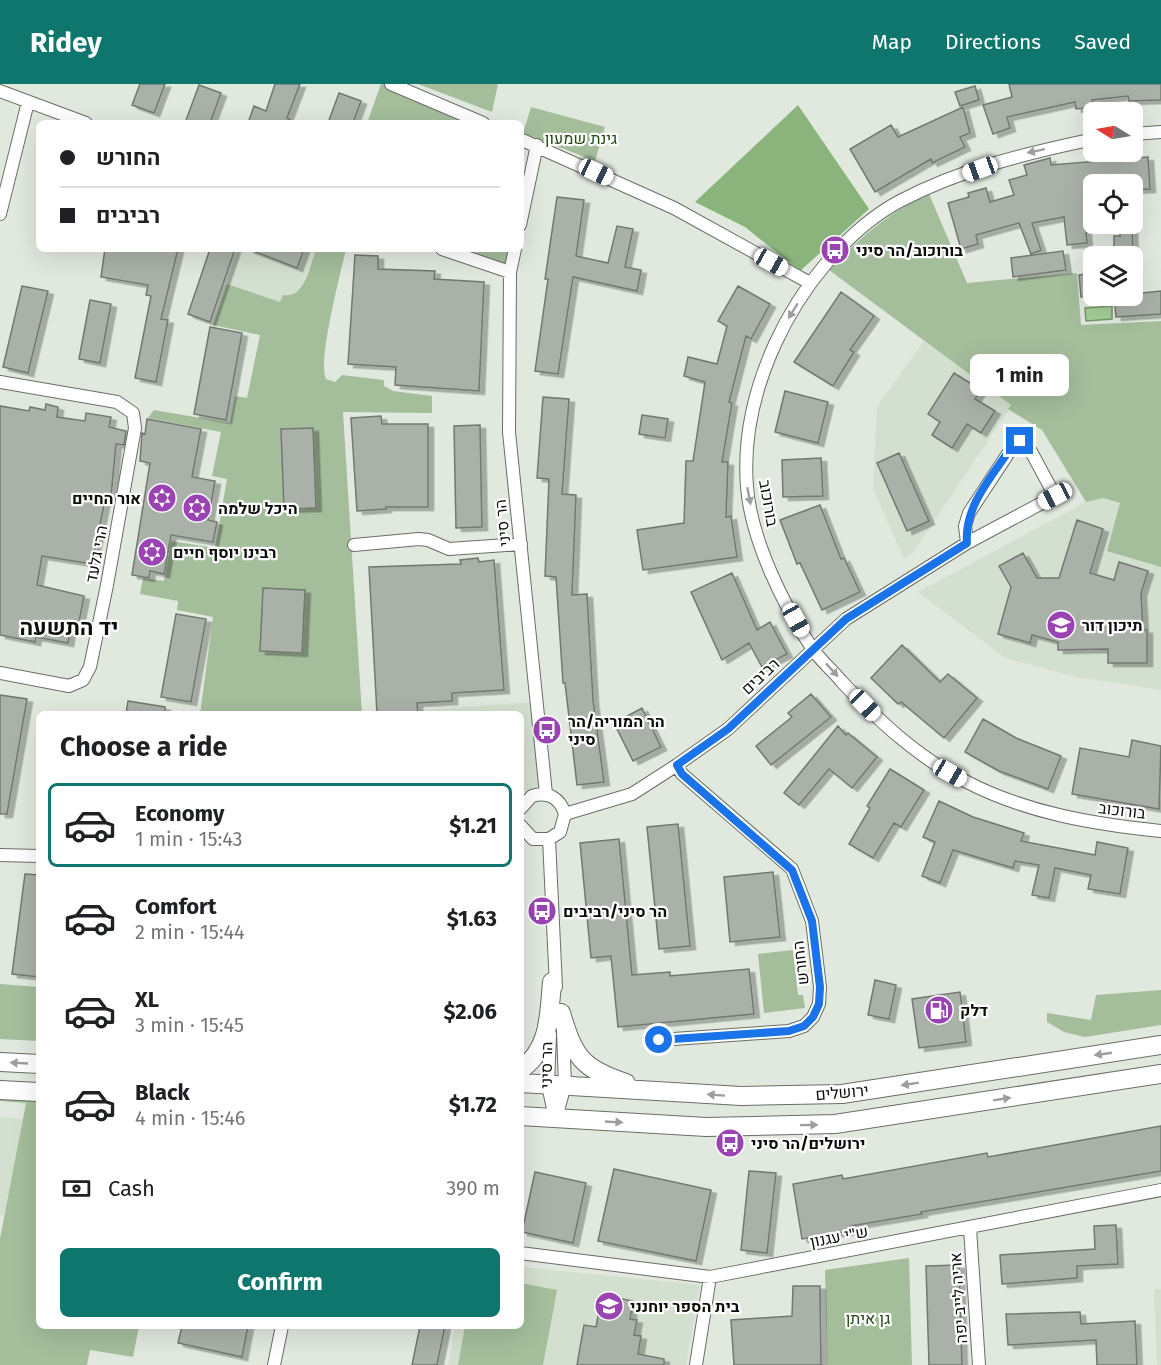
<!DOCTYPE html>
<html lang="en">
<head>
<meta charset="utf-8">
<style>
  body { margin:0; font-family:"Fira Sans",Heebo,sans-serif; background:#f2f2f2; color:#202124; height:100vh; display:flex; flex-direction:column; font-size:22px; white-space:nowrap }
  * { box-sizing:border-box; margin:0 }
  p { font-size:20px; color:#757577 }
  .icon { flex:none; width:33px; height:33px; fill:none; stroke:currentColor; stroke-width:2; stroke-linecap:round; stroke-linejoin:round }
  .map { position:relative; flex:1; overflow:hidden }
  .drawer { position:absolute; left:36px; top:627px; width:488px; height:618px; display:flex; flex-direction:column; background:#fff; border-radius:9px; box-shadow:0 6px 24px #0002 }
  .drawer>* { flex:none }
  .banner { position:absolute; left:36px; top:36px; width:488px; height:132px; border-radius:9px; box-shadow:0 6px 24px #0002; display:grid; align-content:center; height:132px; padding:0 24px; background:#fff }
  .needle { width:39px; rotate:281deg }
  .tools { position:absolute; left:1083px; top:18px; display:grid; gap:12px }
  .tools a { display:grid; place-items:center; width:60px; height:60px; border-radius:9px; background:#fff; box-shadow:0 6px 24px #0002; font-size:30px }
  .end { position:absolute; width:27px; height:27px; margin:-14px; border:8px solid #1a73e8; background:#fff; box-shadow:0 0 0 3px #fff }
  .from { border-radius:50% }
  .bubble { position:absolute; height:42px; border-radius:9px; background:#fff; box-shadow:0 6px 24px #0002; font-size:20px; font-weight:700; line-height:42px; text-align:center }
  .car { position:absolute; width:18px; height:36px; margin:-18px -9px; border-radius:8px; box-shadow:0 0 4px 2px #0007; background:linear-gradient(#fff 24%,#345 0 40%,#fff 0 76%,#345 0 86%,#fff 0) }
  .banner b { display:flex; align-items:center; gap:21px; height:57px; font-size:22px }
  .banner b+b { border-top:2px solid #e0e0e0 }
  .banner i { width:15px; height:15px; background:#202124 }
  ul { padding:0; list-style:none }
  li { display:flex; align-items:center; gap:18px; height:84px; margin:0 12px 9px; padding:0 12px; border:3px solid transparent; border-radius:9px }
  li div { flex:1 }
  li b { display:block; font-size:22px }
  li em { font-style:normal; font-weight:700 }
  li.selected { border-color:#0f766e }
  li>.icon { width:54px; height:54px; stroke-width:1.5 }
  h2 { padding:0 24px; font-size:27px; line-height:72px }
  .pay { display:flex; align-items:center; gap:15px; height:66px; padding:0 24px; font-size:22px }
  .pay p { margin-inline-start:auto }
  .button { display:flex; gap:12px; margin-top:auto; padding:12px 24px }
  .button a { flex:1; height:69px; border-radius:9px; background:#0f766e; color:#fff; font-size:24px; font-weight:700; line-height:69px; text-align:center }
  header { display:flex; align-items:center; gap:36px; box-sizing:border-box; height:84px; padding:0 30px; background:#0f766e; color:#fff }
  header strong { font-size:28px }
  nav { display:flex; gap:33px; margin-inline-start:auto; font-size:21px }
  .map>svg:first-child { display:block }
</style>
</head>
<body>
<header>
<strong>Ridey</strong>
<nav><a>Map</a><a>Directions</a><a>Saved</a></nav>
</header>
<div class="map">
<svg width="1161" height="1281" viewBox="0 0 1161 1281">
  <defs>
    <filter id="shadow"><feDropShadow dx="5.5" dy="3.5" stdDeviation="0" flood-color="#0004"/></filter>
  </defs>
  <rect width="100%" height="100%" fill="#e1e8de"/>
  <path fill="#d3dfcf" d="M238,165H316L302,203L280,218L227,200Z
    M924,257L1012,321L913,469L904,474L873,405L877,323Z
    M1103,414L1161,432V606L1077,593L1005,574L918,508L1086,418Z
    M533,618L541,707L521,717L520,630H369Z
    M0,1033L23,1035L6,1132L0,1131Z
    M521,1183L700,1201L686,1281H448L455,1242H520Z
    M1154,1205H1161V1281H1157Z"/>
  <path fill="#a4be9c" d="M381,0H391L483,39H367Z
    M418,0H498L492,28Z
    M531,23L605,43L595,77L523,49Z
    M929,110L967,199L1077,189L1081,241L1161,237V483L1107,467L1120,419L1103,414L1086,418L1042,346L1008,325L1011,321L829,186C860,154 888,128 929,110Z
    M316,165H346C341,188 317,278 326,295L335,298L342,291L384,296V302L393,307L432,312V329L343,328L362,630H200L213,533L177,526L178,517L140,510L143,494L164,497L171,457L215,464L227,395L212,392L221,348L148,334L154,326L230,339L235,312L247,314L260,251L213,241L227,200L280,218L283,211C305,215 310,181 316,165Z
    M442,165H515L510,188Z
    M793,866L798,911H803L805,924L764,929L758,870Z
    M0,900L39,903V957L0,955Z
    M1161,906V941L1085,953L1064,948L1047,938V929L1091,936L1096,911Z
    M0,1014L39,1016V1242H139L133,1273L90,1266L87,1281H0V1155L26,1019L0,1017Z
    M909,1174L912,1281H827L825,1186Z
    M521,1199L557,1206L543,1281H458L465,1242H520Z"/>
  <path fill="#8bb47c" d="M798,21L869,125L800,187L745,143L695,118Z"/>
  <path fill="#a5d097" stroke="#77966d" stroke-width="1.5" d="M1112,222V235L1086,237L1085,224Z"/>
  <path fill="#aab1a8" stroke="#727970" stroke-width="1.5" filter="url(#shadow)" d="M140,0H165L154,29L132,21Z
    M275,0H300L287,34L295,39H248L254,22L266,27Z
    M1009,0H1161V16L1129,17L1128,12L1092,16L1093,23L1076,25L1075,18L1007,33L1010,44L993,50L983,21L1012,13Z
    M199,1L221,9L210,39H185Z
    M975,2L979,16L960,22L955,8Z
    M339,9L361,17L353,39H328Z
    M963,23L970,49L960,53L965,63L932,79L931,75L875,108L850,65L891,41L898,53Z
    M1148,73L1150,105L1132,106V100H1094V123L1084,124L1087,159L1067,161L1064,133L1032,139L1041,166L1031,170L1019,139L976,151L978,160L961,165L948,119L969,113L968,109L986,104L990,118L1014,111L1009,96L1027,91L1024,81L1050,74L1051,81Z
    M557,113L584,116L576,172L608,179L617,142L633,145L625,183L641,186L637,207L573,193L558,290L535,287L548,195H545Z
    M1120,140H1132L1133,172H1114V152H1120Z
    M105,165H178L161,235L168,236L156,298L135,294L151,212L146,211L148,201L101,193Z
    M210,165H235L210,238L188,230Z
    M248,165H304L297,184Z
    M1063,167L1066,186L1013,193L1011,174Z
    M355,171L378,172V185L435,187L434,195L484,198L479,307L395,301L396,283L348,280Z
    M1094,189V212L1081,213L1079,191Z
    M22,202L48,207L28,289L3,283Z
    M738,202L770,220L751,255L746,252L729,318L732,319L722,378H728L726,433L731,432L737,473L643,486L637,446L684,439L686,377H693L705,298L684,292L688,273L717,280L727,242L718,237Z
    M1161,207V230L1116,233L1114,212Z
    M841,208L874,232L850,266L854,268L833,302L794,278Z
    M90,216L111,220L100,279L79,275Z
    M210,243L242,249L226,336L194,330Z
    M954,289L981,306L975,315L995,327L981,349L967,340L952,364L932,351L940,338L928,330Z
    M785,307L828,318L818,359L775,348Z
    M543,313L569,315L562,410L576,411L572,511L587,510L593,616L604,698L577,701L565,599H563L556,493L545,492L549,395L537,394Z
    M46,320L58,323L57,333L85,337L86,329L111,333L109,343L126,347L124,361L116,360L111,412L106,411L92,480L42,472L37,501L84,512L79,538L72,537L68,559L36,553L35,558L0,551V322L29,327L30,323L45,326Z
    M642,331L668,335L665,354L639,350Z
    M381,332L382,340H428V423H386V425L357,427L351,334Z
    M147,335L201,345L192,393L215,397L208,436L217,438L213,458L171,451L164,490L150,487L149,494L132,491L150,379L140,377L142,349L145,350Z
    M480,341L482,443L456,444L454,342Z
    M313,344L316,424L284,425L281,345Z
    M899,369L929,437L907,447L877,379Z
    M821,374L823,412L783,413L782,376Z
    M820,421L841,475L844,474L860,508L822,526L800,479L797,480L780,436Z
    M1077,436L1103,445L1090,489L1114,496L1119,478L1148,487L1141,509L1143,546H1147V579H1108V565L1058,566V558L1032,551L1030,559L998,550L1011,503L999,482L1023,469L1037,494H1059Z
    M478,474L479,478L494,476L504,606L452,609V617L417,619L418,630H377L369,483L461,480L460,476Z
    M732,489L757,546L770,538L787,570L762,583L749,559L722,576L691,508Z
    M263,504L305,506L302,569L260,567Z
    M176,530L206,535L191,618L161,613Z
    M902,561L940,598L948,590L977,614L944,654L901,618L898,620L871,594Z
    M811,610L831,633L771,681L756,662L792,633L788,629Z
    M0,611L27,615L7,730H0Z
    M128,617L165,623V630H126Z
    M642,624L661,663L633,677L614,639Z
    M983,635L1016,654L1061,672L1048,705L999,687L965,668Z
    M838,642L846,651L848,649L877,673L852,704L829,685L799,721L784,709Z
    M1132,656L1161,662L1159,725L1072,710L1080,664L1129,673Z
    M890,685L924,706L901,743L894,739L873,774L849,760L870,724L867,722Z
    M939,717L973,733L1024,749L1021,757L1095,771L1097,758L1128,764L1120,810L1088,805L1091,791L1055,784L1049,814L1032,811L1039,781L1015,777L1013,784L953,766L940,799L922,792L935,758L923,753Z
    M678,740L690,862L659,865L647,743Z
    M619,755L632,891L670,888V892L749,885L754,930L618,943L611,872L591,874L580,759Z
    M773,788L780,853L730,858L724,793Z
    M25,790L39,791V893L12,890Z
    M875,896L896,901L889,935L868,931Z
    M960,908L966,958L919,964L912,915Z
    M1161,1042V1087L921,1128L922,1130L850,1142L851,1147L802,1155L793,1100L842,1091L843,1095L987,1069L988,1073Z
    M614,1085L711,1106L696,1177L598,1157Z
    M749,1087L776,1089L767,1169L741,1166Z
    M535,1088L586,1099L573,1159L522,1148Z
    M1116,1141L1118,1180L1077,1182V1194L1002,1200L1000,1171L1095,1165L1094,1142Z
    M959,1181L962,1281H929L926,1182Z
    M793,1202H820L821,1281H734L731,1236L792,1232Z
    M602,1211L633,1217L630,1235L637,1236L634,1251L641,1252L638,1270L664,1275V1281H577L584,1241L596,1243Z
    M1080,1228L1081,1240L1135,1237L1137,1281H1097L1096,1256L1008,1261L1006,1230Z
    M182,1242H248L242,1273L178,1259Z
    M420,1242H445L437,1281H412Z"/>
  <g fill="none" stroke-linecap="round" stroke-linejoin="round">
    <g stroke="#686f66" stroke-width="14">
      <path id="minor" d="M391,0L483,39
        M0,7L86,39
        M1132,50L1161,48
        M520,55L674,124L810,199
        M1094,55C1027,69 961,85 900,117C846,146 800,205 775,260C755,304 743,353 747,403C751,455 783,521 812,564C820,576 833,587 842,598C878,636 917,673 965,697C1026,729 1093,740 1161,747
        M0,130L28,18
        M520,141L537,61
        M442,165L510,188
        M515,165L510,188L509,348L546,710
        M0,298L117,318L133,329L135,344L107,501L90,583L83,596L69,602L0,589
        M354,461L419,455L428,456L449,465L521,460
        M520,725L532,712C548,707 560,714 565,730L560,748L549,755H533L520,741
        M565,730L632,710L677,681L728,645L846,535L967,459L965,442L969,429L1015,359L1020,357L1027,360L1055,412L967,459
        M549,755L556,903
        M0,771L39,772
        M550,950L548,1001L555,1034
        M659,956L789,947L804,942L813,933L819,920L820,903L812,837L792,785L682,690L677,681
        M556,1034L565,1001L563,947
        M970,1144L979,1281
        M520,1169L710,1193L1161,1106
        M274,1281L282,1242
        M696,1281L710,1193"/>
    </g>
    <g stroke="#686f66" stroke-width="20">
      <path id="secondary" d="M561,929C574,973 582,985 626,999
        M0,978L39,980
        M520,986C550,966 549,931 552,898
        M520,999L741,1012L842,1010L1161,961
        M0,1006L39,1008
        M520,1032L706,1043L835,1040L1161,990"/>
    </g>
    <use href="#minor" stroke="#fff" stroke-width="12"/>
    <use href="#secondary" stroke="#fff" stroke-width="18"/>
  </g>
  <defs><path id="oneway-solid" d="M-6-.8H1V-3.2L6.5 0L1 3.2V.8H-6Z" transform="scale(1.5)"/></defs>
  <g fill="#9d9f9d">
    <use href="#oneway-solid" transform="translate(1036 67) rotate(168)"/>
    <use href="#oneway-solid" transform="translate(793 227) rotate(121)"/>
    <use href="#oneway-solid" transform="translate(749 412) rotate(79)"/>
    <use href="#oneway-solid" transform="translate(832 586) rotate(47)"/>
    <use href="#oneway-solid" transform="translate(1103 970) rotate(172)"/>
    <use href="#oneway-solid" transform="translate(19 979) rotate(-177)"/>
    <use href="#oneway-solid" transform="translate(910 1000) rotate(171)"/>
    <use href="#oneway-solid" transform="translate(716 1011) rotate(-176)"/>
    <use href="#oneway-solid" transform="translate(1002 1015) rotate(-9)"/>
    <use href="#oneway-solid" transform="translate(614 1038) rotate(3)"/>
    <use href="#oneway-solid" transform="translate(809 1041) rotate(-1)"/>
  </g>
  <g fill="none" stroke-linecap="round" stroke-linejoin="round">
    <path stroke="#1a73e8" stroke-width="8" d="M659,956L789,947L804,942L813,933L819,920L820,903L812,837L792,786L682,690L677,681L728,645L846,535L967,459C964,423 991,394 1010,365L1015,359L1020,357"/>
  </g>
  <defs>
    <g id="bus-disc" transform="scale(1.5)"><circle r="9.5" fill="#9944b2" stroke="#fff"/><path d="M-5-6H5V4H4V6H2V4H-2V6H-4V4H-5ZM-3.5-4V0h7V-4ZM-3.5 1.2v1.5H-2V1.2ZM2 1.2v1.5H3.5V1.2Z" fill="#fff"/></g>
    <g id="synagogue-disc" transform="scale(1.5)"><circle r="9.5" fill="#9944b2" stroke="#fff"/><path d="M0-6.5L5.6 3.2H-5.6ZM0 6.5L5.6-3.2H-5.6Z" fill="#fff"/></g>
    <g id="school-disc" transform="scale(1.5)"><circle r="9.5" fill="#9944b2" stroke="#fff"/><path d="M0-5L7-2L0 1L-7-2ZM-4 1L0 2.5L4 1V4Q0 6-4 4Z" fill="#fff"/></g>
    <g id="fuel-disc" transform="scale(1.5)"><circle r="9.5" fill="#9944b2" stroke="#fff"/><path d="M-5.5-6h7V0h2V4h1.3V-2.5L3-4.5l.8-.8L6-3V5H2.5V1h-1V6h-7ZM-4.2-4.7v3.2H.2V-4.7Z" fill="#fff"/></g>
  </defs>
  <g fill-rule="evenodd">
    <use href="#bus-disc" x="835" y="166"/>
    <use href="#synagogue-disc" x="162" y="414"/>
    <use href="#synagogue-disc" x="197" y="424"/>
    <use href="#synagogue-disc" x="152" y="468"/>
    <use href="#school-disc" x="1061" y="541"/>
    <use href="#bus-disc" x="547" y="646"/>
    <use href="#bus-disc" x="542" y="827"/>
    <use href="#fuel-disc" x="939" y="926"/>
    <use href="#bus-disc" x="730" y="1059"/>
    <use href="#school-disc" x="609" y="1222"/>
  </g>
  <g text-anchor="middle" stroke-width="4.5" stroke-linejoin="round" paint-order="stroke">
    <g font-size="16" fill="#234a11" stroke="#fff">
      <text x="581" y="60">גינת שמעון</text>
      <text x="868" y="1240">גן איתן</text>
    </g>
    <g font-size="16" font-weight="bold" fill="#0b0e0a" stroke="#fff" text-anchor="start">
      <text x="856" y="172">בורוכוב/הר סיני</text>
      <text x="141" y="420" text-anchor="end">אור החיים</text>
      <text x="218" y="430">היכל שלמה</text>
      <text x="173" y="474">רבינו יוסף חיים</text>
      <text x="1082" y="547">תיכון דור</text>
      <text x="568" y="643">הר המוריה/הר<tspan x="568" dy="18">סיני</tspan></text>
      <text x="563" y="833">הר סיני/רביבים</text>
      <text x="960" y="932">דלק</text>
      <text x="751" y="1065">ירושלים/הר סיני</text>
      <text x="630" y="1228">בית הספר יוחנני</text>
    </g>
    <g font-size="16" fill="#0b0e0a" stroke="#fff">
      <text transform="translate(769 419) rotate(80)" y="6">בורוכוב</text>
      <text transform="translate(502 439) rotate(-96)" y="6">הר סיני</text>
      <text transform="translate(96 470) rotate(-79)" y="6">הרי גלעד</text>
      <text transform="translate(760 592) rotate(-43)" y="6">רביבים</text>
      <text transform="translate(1122 726) rotate(7)" y="6">בורוכוב</text>
      <text transform="translate(800 879) rotate(-97)" y="6">החורש</text>
      <text transform="translate(546 981) rotate(-89)" y="6">הר סיני</text>
      <text transform="translate(842 1008) rotate(-5)" y="6">ירושלים</text>
      <text transform="translate(839 1152) rotate(-11)" y="6">ש"י עגנון</text>
      <text transform="translate(958 1214) rotate(-94)" y="6">אריה לייב יפה</text>
    </g>
    <g font-size="22" font-weight="bold" fill="#0b0e0a" stroke="#fff">
      <text x="69" y="551">יד התשעה</text>
    </g>
  </g>
</svg>
<div class="tools">
<a><svg class="needle" viewBox="-14 -14 28 28"><path d="M0-13l5 13h-10z" fill="#e53935"/><path d="M0 13l5-13h-10z" fill="#757577"/></svg></a>
<a><svg class="icon" aria-label="locate" viewBox="0 0 24 24"><circle cx="12" cy="12" r="6"/><path d="M12 2v4M12 18v4M2 12h4M18 12h4"/></svg></a>
<a><svg class="icon" aria-label="layers" viewBox="0 0 24 24"><path d="M12 4l9 5-9 5-9-5zM3 14l9 5 9-5"/></svg></a>
</div>
<i class="end from" style="left:659px;top:956px"></i>
<i class="end" style="left:1020px;top:357px"></i>
<div class="bubble" style="left:970px;top:270px;width:99px">1 min</div>
<i class="car" style="left:980px;top:85px;rotate:250deg"></i>
<i class="car" style="left:596px;top:88px;rotate:115deg"></i>
<i class="car" style="left:771px;top:178px;rotate:119deg"></i>
<i class="car" style="left:1055px;top:412px;rotate:242deg"></i>
<i class="car" style="left:796px;top:536px;rotate:151deg"></i>
<i class="car" style="left:865px;top:621px;rotate:136deg"></i>
<i class="car" style="left:950px;top:689px;rotate:120deg"></i>
<div class="banner">
<b><i class="from"></i>החורש</b>
<b><i></i>רביבים</b>
</div>
<section class="drawer">
<h2>Choose a ride</h2>
<ul>
<li class="selected"><svg class="icon" aria-label="car" viewBox="0 0 24 24"><path d="M5 17H2v-5l4-1 3-4h7l3 4 3 1v5h-3M9 17h6M6 11h13"/><circle cx="7" cy="17" r="2"/><circle cx="17" cy="17" r="2"/></svg><div><b>Economy</b><p>1 min · 15:43</p></div><em>$1.21</em></li>
<li><svg class="icon" aria-label="car" viewBox="0 0 24 24"><path d="M5 17H2v-5l4-1 3-4h7l3 4 3 1v5h-3M9 17h6M6 11h13"/><circle cx="7" cy="17" r="2"/><circle cx="17" cy="17" r="2"/></svg><div><b>Comfort</b><p>2 min · 15:44</p></div><em>$1.63</em></li>
<li><svg class="icon" aria-label="car" viewBox="0 0 24 24"><path d="M5 17H2v-5l4-1 3-4h7l3 4 3 1v5h-3M9 17h6M6 11h13"/><circle cx="7" cy="17" r="2"/><circle cx="17" cy="17" r="2"/></svg><div><b>XL</b><p>3 min · 15:45</p></div><em>$2.06</em></li>
<li><svg class="icon" aria-label="car" viewBox="0 0 24 24"><path d="M5 17H2v-5l4-1 3-4h7l3 4 3 1v5h-3M9 17h6M6 11h13"/><circle cx="7" cy="17" r="2"/><circle cx="17" cy="17" r="2"/></svg><div><b>Black</b><p>4 min · 15:46</p></div><em>$1.72</em></li>
</ul>
<div class="pay"><svg class="icon" aria-label="cash" viewBox="0 0 24 24"><path d="M3 7h18v10H3z"/><circle cx="12" cy="12" r="2"/></svg>Cash<p>390 m</p></div>
<div class="button"><a>Confirm</a></div>
</section>
</div>
</body>
</html>
